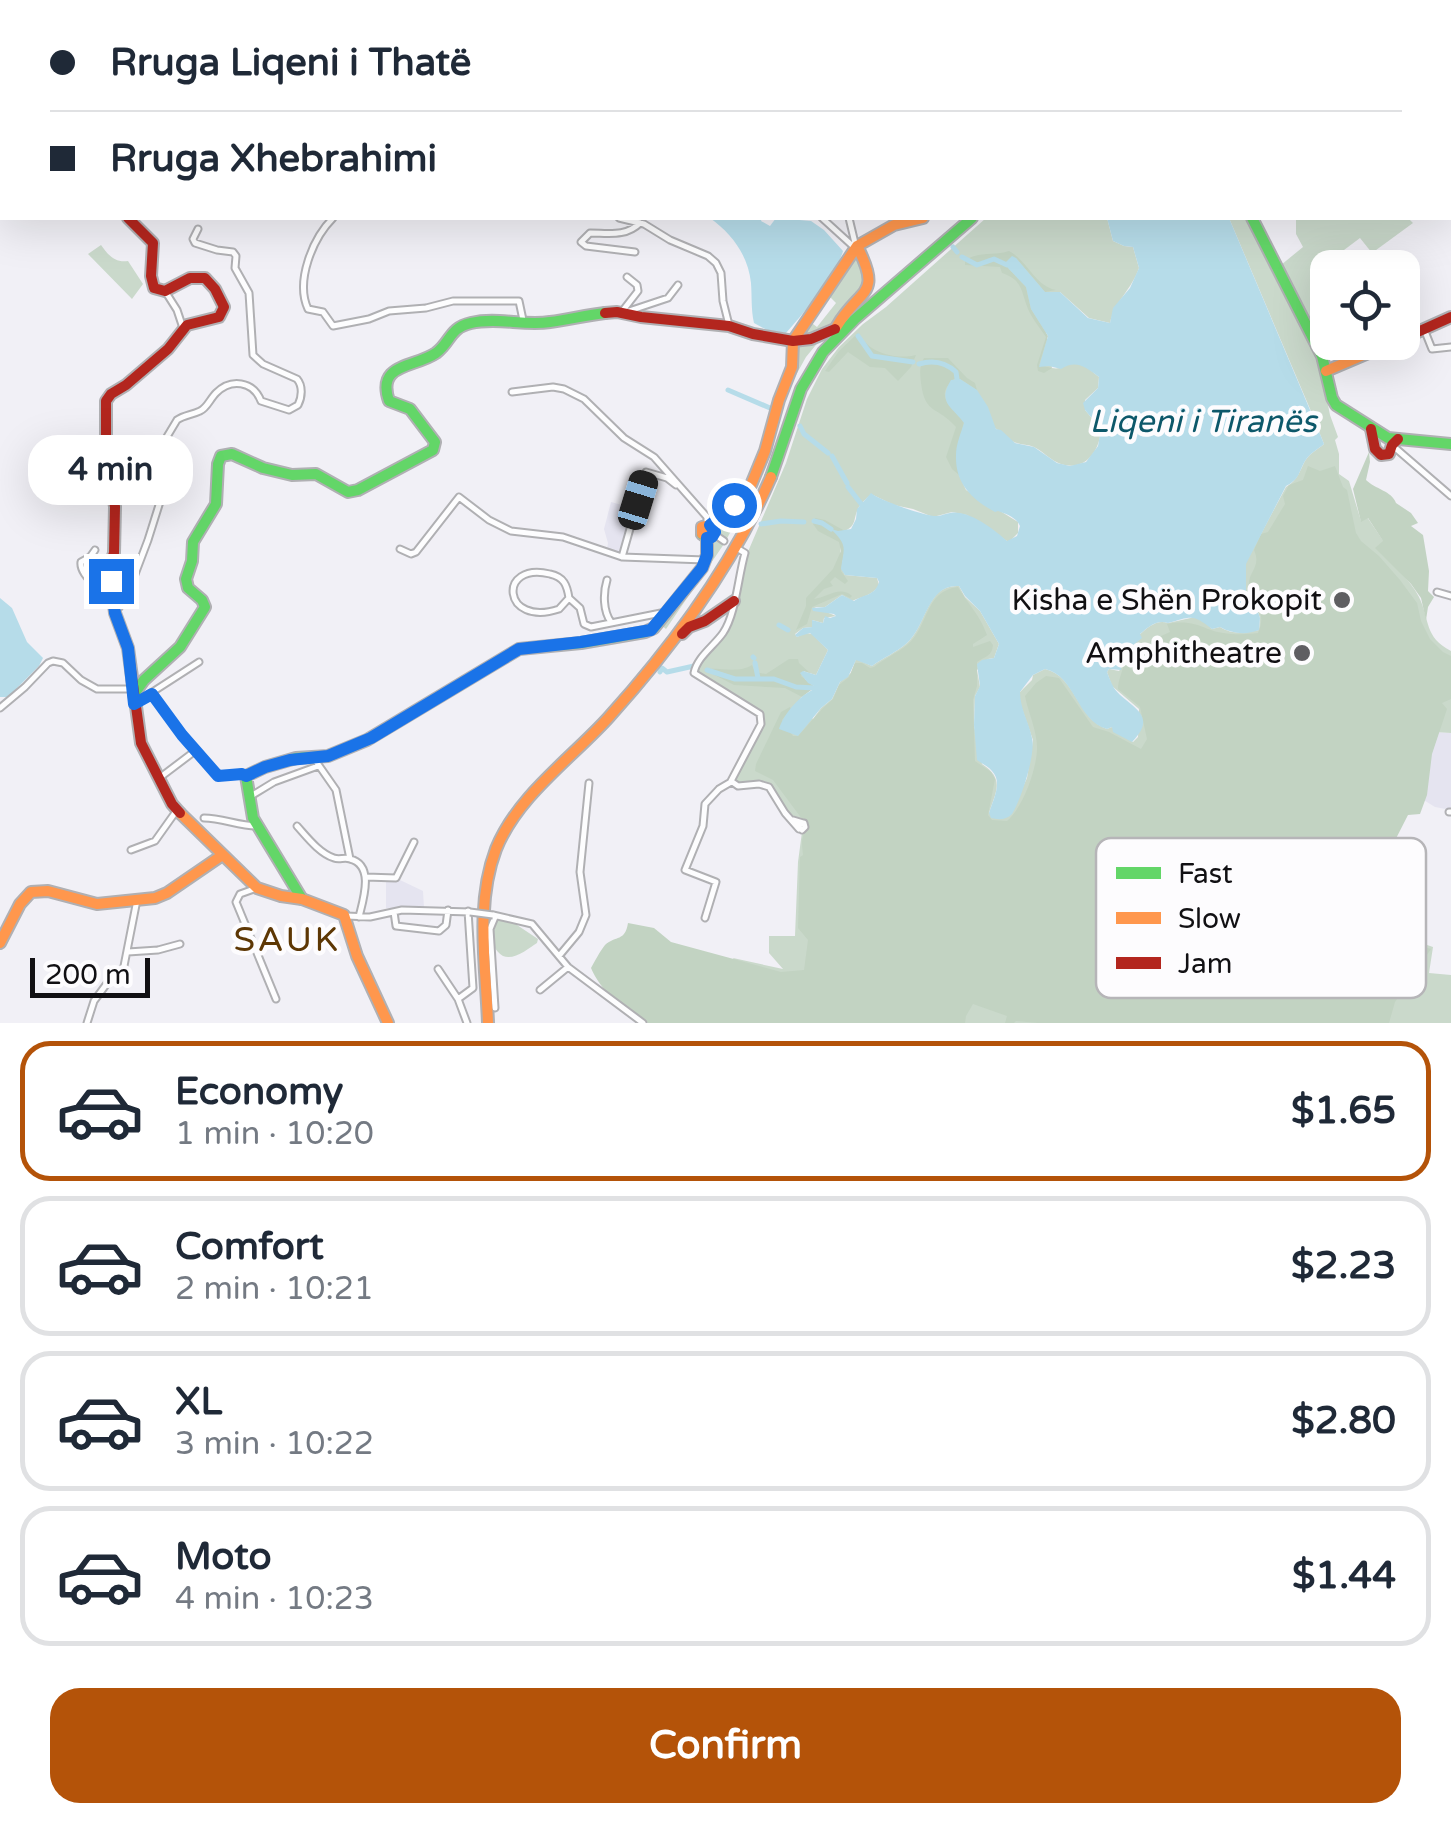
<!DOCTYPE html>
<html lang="en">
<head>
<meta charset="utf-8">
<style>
  body { margin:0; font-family:"Varela Round",sans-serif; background:#f6f6f7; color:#1f2937; height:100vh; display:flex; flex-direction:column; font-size:38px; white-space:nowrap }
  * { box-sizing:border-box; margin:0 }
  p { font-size:32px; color:#747a83 }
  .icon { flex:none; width:55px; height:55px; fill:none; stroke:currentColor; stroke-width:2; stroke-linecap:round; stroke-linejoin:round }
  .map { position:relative; height:1023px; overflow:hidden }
  .details { display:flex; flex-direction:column; background:#fff; flex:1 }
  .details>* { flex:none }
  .banner { position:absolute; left:0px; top:0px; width:1452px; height:220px; box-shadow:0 10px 40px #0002; display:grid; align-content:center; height:220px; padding:0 50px; background:#fff }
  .buttons { position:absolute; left:1310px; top:250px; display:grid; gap:20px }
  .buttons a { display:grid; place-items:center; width:110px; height:110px; border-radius:20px; background:#fff; box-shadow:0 10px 40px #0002; font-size:50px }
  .scale { position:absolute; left:30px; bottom:25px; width:120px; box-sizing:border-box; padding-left:10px; border:5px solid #111013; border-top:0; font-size:28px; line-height:35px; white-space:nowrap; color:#111013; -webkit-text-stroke:8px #fdfcfe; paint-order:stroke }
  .end { position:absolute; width:45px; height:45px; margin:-22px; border:12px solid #1a73e8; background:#fff; box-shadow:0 0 0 5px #fff }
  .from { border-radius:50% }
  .bubble { position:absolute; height:70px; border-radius:30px; background:#fff; box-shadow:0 10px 40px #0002; font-size:32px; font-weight:700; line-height:70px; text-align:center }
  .car { position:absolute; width:30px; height:60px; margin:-30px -15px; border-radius:12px; box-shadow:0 0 8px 2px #0007; background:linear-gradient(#222 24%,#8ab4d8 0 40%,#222 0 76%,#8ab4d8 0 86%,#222 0) }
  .banner b { display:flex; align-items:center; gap:35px; height:95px; font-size:38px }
  .banner b+b { border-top:2px solid #e0e1e3 }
  .banner i { width:25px; height:25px; background:#1f2937 }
  ul { padding:18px 0 0; list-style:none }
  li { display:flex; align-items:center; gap:30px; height:140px; margin:0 20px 15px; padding:0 30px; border:5px solid #e0e1e3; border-radius:30px }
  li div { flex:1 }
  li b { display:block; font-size:38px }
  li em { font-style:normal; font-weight:700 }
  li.active { border-color:#b45309 }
  li>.icon { width:90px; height:90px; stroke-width:1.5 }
  .button { display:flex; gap:20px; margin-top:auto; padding:20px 50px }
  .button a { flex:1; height:115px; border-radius:30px; background:#b45309; color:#fff; font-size:40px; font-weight:700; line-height:115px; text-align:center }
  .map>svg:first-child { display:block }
</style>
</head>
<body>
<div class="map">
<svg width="1451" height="1023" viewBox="0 0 1451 1023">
  <rect width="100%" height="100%" fill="#f1f0f6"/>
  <path fill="#e5e4f0" d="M611,502L632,508L619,553L607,549L608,543L604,529Z
    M1435,732L1451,733V810L1435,807L1422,799Z
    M386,879L400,880L423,891L424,908H386Z"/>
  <path fill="#cad9cb" d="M986,218H1107L1113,241L1124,246L1133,247L1139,268C1132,289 1115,301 1110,323L1089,318L1060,292L1048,293L1046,332L1052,368C1062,370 1064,364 1073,363C1083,362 1091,371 1099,377L1098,388L1085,400V410L1101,429C1100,450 1086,472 1061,464C1051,461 1044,452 1034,447C1027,444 1019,445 1012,441C1004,436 1001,431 993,427L959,475L966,490L1018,522V533L1010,541H1007L967,515L952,512L933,517L913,509L894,505L871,494C867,498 859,505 858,509C853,519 857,525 845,531C840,543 838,563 845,575L877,578L879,585C872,596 863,596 852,601L842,595L825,607H814L836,616L824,618L823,623L812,620V627L803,628L795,634L797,637L806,633L812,634L828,650L816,675L803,671C808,684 806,692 797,703L813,719L821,708L832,699L840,682L851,673L856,659L872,666C883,658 897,652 907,643C927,625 926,584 959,586L965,597L980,611L999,644L994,658L988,659L977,670L980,687L975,696L974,725L982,764C1005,779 996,791 989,813L1021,791L1027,778L1033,740L1020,703V692L1032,680L1033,675L1045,669C1076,676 1077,719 1107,729L1112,727L1133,742L1138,737L1139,709L1112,686L1107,672L1109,669L1119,671L1123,665L1122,654L1141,638L1139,635C1148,627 1157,619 1168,623L1195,617L1202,619L1212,629L1220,627C1233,635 1244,633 1259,630L1260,618L1256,606L1246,592L1245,564L1286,487C1298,480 1299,472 1305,461C1309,454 1318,449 1324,444L1314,419L1308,422L1307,419L1313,416L1229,218H1247L1319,359L1330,415L1338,437L1335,440L1339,454V474L1349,481L1361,521L1367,517L1384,542L1376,548C1390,563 1410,579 1419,597C1430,620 1424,637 1451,651V733L1435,732L1405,810L1356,921L1433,947L1429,973L1451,975V1023H960L767,1020L733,958L783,969L769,953V936H795L798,862L802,832L792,826L780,809L779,807L782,804L767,782L756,780L736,783L734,780C738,776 762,730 764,722C764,719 763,716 763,714L754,706L697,673L696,669L698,662L712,652L734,616L740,577L747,554L786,463L807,399L822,369L839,347L863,324L886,307Z
    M1296,218H1408L1413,223L1372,253L1360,238L1332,259L1330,256L1322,257L1313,319H1308L1281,265L1303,247L1296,234Z
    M101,245C108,255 115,263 128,261L143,284L132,299L88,254Z
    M858,252L870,279L806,357L791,384L771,446L796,341L809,321L817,327L836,303L828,295Z
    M748,494L750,496L724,544L666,629L661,625L703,570L711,540L716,539L723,543L725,539L718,532L716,522Z
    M498,917L518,922L517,925L538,939L537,943C529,948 514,961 503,956C499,954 496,949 493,946L492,928Z"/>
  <path fill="#c2d3c2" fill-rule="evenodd" d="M1009,251C1028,261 1035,286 1056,290L1045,292L1016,258L1006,262L1008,268L1026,287L1031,309L1048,336L1039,365L1052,368L1044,373L1038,371L1037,365L1046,337C1041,330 1035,322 1031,315C1020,295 1026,281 1002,273L1000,267L965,265V261C977,251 994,256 1009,251Z
    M858,333C869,353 895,360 916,355L911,367L898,381L885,368L870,367L848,352L829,372L825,371L839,351Z
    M924,358H948L967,378L975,383L977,390L960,379H954C933,397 953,408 964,422L956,455L959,475L952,469L946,457L956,427C938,406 925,415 921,383C920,372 919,368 924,358Z
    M1369,452L1370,462L1366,480C1375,489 1392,491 1396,503L1411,513L1418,523L1411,526L1423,535L1429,571L1428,591L1434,597L1428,607L1426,620L1421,598L1411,584L1375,548L1383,541L1368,518L1361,522L1353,489Z
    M1308,466L1320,471L1335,466L1343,487L1347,490L1356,533L1361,541L1379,556L1400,580L1417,603L1421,621L1430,639L1443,652L1451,656V699L1442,703L1447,709L1432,754L1427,795L1420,814L1408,815L1361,907L1350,914V919L1362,927L1431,949L1395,1002L1389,1023H1038L1016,1021L1014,1023H1005L1007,1016L973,1004L966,1016L965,1023H648C625,1008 602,994 591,968C595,961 600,951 605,945C616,935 625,942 628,923L654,928L671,942L781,972L804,970L808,940L798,928L800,857L803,855C802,844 800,838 808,827L773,780L755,771L756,764L781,712L790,707L791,709L782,720L793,736H798L823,708L833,699L839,685L849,677L855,663H862L870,668L874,667C884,659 897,653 907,645C929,627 924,591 958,587C969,606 979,613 987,635L973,644V647L990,641L993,645C992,656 986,656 977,662V686L973,700L975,761L991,772L995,779L988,815L992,820L1007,821C1023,807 1036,771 1037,750C1038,733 1028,712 1025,696L1036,683L1046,676L1059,678L1093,727L1109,732L1141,749L1147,739L1140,707L1118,689C1118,679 1123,672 1124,662L1133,671L1155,655L1150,641L1170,632L1167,624C1184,621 1194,623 1208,629C1223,635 1242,635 1258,633C1268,609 1252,607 1249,588C1247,571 1262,568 1254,550L1261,534L1268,532L1285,504L1283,496L1289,485L1303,480ZM1322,888L1335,912V924L1332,937L1321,949L1242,962C1226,940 1216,921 1244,903Z
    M815,518L825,520L845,531H838L845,548L841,571L848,581L845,584L835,577L830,582L833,586L824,589L814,599C826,598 840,585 852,596L850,598L842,594L812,607L807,624L796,630L806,606V598L833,569L841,551L839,542L818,531L813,524Z
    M789,659H798L799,663L810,673L804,671L801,676L815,687L802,697L785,688L734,685L707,671L708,669C722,668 740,673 752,665L755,672L766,674Z"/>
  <path fill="#b6dce9" d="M710,218H762L761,221L770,226L776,218L811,221L824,230L843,251C838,271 801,317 786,333L767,330L754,323C751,310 752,297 751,283C748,255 732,234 710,218Z
    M1107,218H1229L1313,417L1308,420L1314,419L1324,444C1318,449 1309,454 1305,461C1298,473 1300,479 1286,486L1246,564V592L1256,606L1260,618L1259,630C1247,635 1232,634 1220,627L1212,629C1193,614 1192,616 1168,623C1157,619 1148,627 1140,634L1142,638L1122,654L1121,670L1109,669L1107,672C1109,677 1111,683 1114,688C1126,706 1161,713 1132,742L1113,732L1112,727L1107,729C1076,720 1076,676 1045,669L1033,675L1020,692C1020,709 1029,722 1032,738C1036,754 1021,800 1012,814C1006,820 999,820 991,818L989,813C993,800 1003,782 992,771C988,766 982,764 977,760L974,725L975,696L980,686L977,664L982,660L994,658L999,644L980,611L965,596L959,586C927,584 927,625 907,643C897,652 883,658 872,666L856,660L848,677L840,682L832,699L821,708L798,736L779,729C784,713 801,694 815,689L814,686L808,683L800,673L803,671L816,675L828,650L810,633L797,637L795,635L803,628L812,627V620L823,623L825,616L830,618L836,616L834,614L813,611L812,608L825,607L842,595L854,601C864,594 875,596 879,582L877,578L845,575L841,569C844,547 848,546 831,529L838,531L851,529L856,519L857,509L871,493C879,500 927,517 937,516C945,515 950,511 960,513C976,516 995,530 1007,541L1017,536L1020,526C1016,517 1006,514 998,511L995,512C972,499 955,484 956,455C956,444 961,433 964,423C952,406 937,403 951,380L960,379L977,390L988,407L996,429L1001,430L1015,443L1034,447L1057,463L1070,466L1086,462L1098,446L1101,429L1085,410L1083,403L1098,388L1099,377C1086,367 1076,359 1061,369L1049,366L1039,367L1048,336L1031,309L1026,287L1008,268L1006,262L1012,256L1016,258L1045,292H1060L1088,318L1110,323L1113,308L1130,288L1139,268L1133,247L1124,246L1113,241Z
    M0,598L12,608L27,642L43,658L39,666L8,697H0Z"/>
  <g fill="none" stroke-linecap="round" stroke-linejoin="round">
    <path stroke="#b6dce9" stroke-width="5" d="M953,247L957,252
      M962,257L977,265L994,259L1007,265
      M858,336L872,356L913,362
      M919,364C932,360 945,362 956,372L957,379
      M728,390L770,408
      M800,426L804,434L828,453
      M832,456L847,483
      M848,487L862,505
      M814,521L822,523L831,529
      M761,524L781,521L804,522
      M779,625L788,630
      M753,657L754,658
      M755,663L758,678
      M707,670L735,679H774L796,687L815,688
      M660,672L662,668L667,672L694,666"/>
    <g stroke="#b0b0b3" stroke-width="9">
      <path id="street" d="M604,0L605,2
        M719,0L720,2
        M1025,0L1027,2
        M1114,0L1117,2
        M925,2L928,0
        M1220,2H1226
        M333,218C313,238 295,281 308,309L323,312L333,326L369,319L389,311L426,308L453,301H519L523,320
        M619,218L644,224L670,240L708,256L716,263L721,273L723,301L729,325
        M822,218L855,248
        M849,218L855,243
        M635,252L586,246L581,242L590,233C608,233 626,237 640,223
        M165,291L177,310L183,328
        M626,312L668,298L678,285
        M624,314V309L638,291L637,285L627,277
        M1424,329L1432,349L1451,347
        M512,392L553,387L564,389L584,399L624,438L654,457L707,517V525
        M1393,446L1451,496
        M714,534L724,541
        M400,549L411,554L416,552L459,497L489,520L511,531L563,537L622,557L705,560
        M95,550L90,557L81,562C80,569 87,580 94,582L107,573
        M740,550L745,553C738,577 736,614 723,633C714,646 697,657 694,673L760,714L761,724L731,781L738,786L759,784L769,787L785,813L799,829
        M622,557L646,472L667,478L676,485
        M607,580C603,593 603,611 611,622
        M1437,592L1451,596
        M569,598L559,609C502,628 497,561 550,574C564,577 567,585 569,598L580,608L584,624L591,627L666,612
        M115,613L126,598L148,540L164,489L162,445L177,420C184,415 192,415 200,411C207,408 210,399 216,393C231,378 253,381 261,401L289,410L298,405C302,397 303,386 297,379L263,364L253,355L249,293L235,268L236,256L233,252L217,250L195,243L193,239L198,229
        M152,694L182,735L218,776L242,773L246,776
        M137,702L199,662
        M0,708L25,687L48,663L53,661L63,663L81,680L97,689H132
        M313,757L336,790L350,859
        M158,779L195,751
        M251,796L274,782L318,766
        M1449,812H1451
        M204,818C222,818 239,826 257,826
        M793,820L803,823H804L805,827L802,830L798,826L802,823
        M297,826C307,837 319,853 334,858C339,860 345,857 350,859C375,865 363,900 359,917
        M131,850L155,841L177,810
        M366,877L396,878L414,842
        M254,889L240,894L236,902L276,999
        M394,912L396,926L439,931L446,925L448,910
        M493,915L532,924L568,967L643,1023
        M346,916L370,917L402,910L470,912
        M705,918L716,882L685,870L703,826L705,804L719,789L731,782
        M128,952L158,950L180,944
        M559,956L579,932L586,915L580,872L589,783
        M438,969L458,999L467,1023
        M540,990L568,967
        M458,999L473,988L468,911
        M495,1008L490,929L495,917
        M87,1023L94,1001L111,978L120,977L123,971L137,900"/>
    </g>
    <g stroke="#b0b0b3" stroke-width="14">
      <path id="fast" d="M1400,2L1402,0
        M2,170V171
        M1252,218L1322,356L1332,398L1336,405L1388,438L1451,444
        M771,477L801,389L823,352L855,319L972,218
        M134,694L144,680L180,647L205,607L202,600L188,588L186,579L192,561L193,542L216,504L218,464L221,456L232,454L263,468L292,475L316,474L348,492L358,490L433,450L435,442L410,409L389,401C376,363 414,368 436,353C451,342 449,328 471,323C497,317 524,326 550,322C568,320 586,315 605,313
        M302,899L253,818L246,776L265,767L296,758L328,756L367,740L519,649L581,643L645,632L654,628L702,568L707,555V538L702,534"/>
    </g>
    <g stroke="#b0b0b3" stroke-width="14">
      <path id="slow" d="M837,326C860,287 883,297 857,246
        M1326,371L1394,342
        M702,534V527L711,525L734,505L751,485L765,451L779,400L792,367L793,341L857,246L894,225L923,218
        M180,813L257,888L281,896L302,899L344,915L357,956L388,1023
        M0,943L20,904L31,892L48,891L97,904L155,898L167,893L221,856
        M488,1023C486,966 475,904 496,849C518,795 572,758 609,717C673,646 733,565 771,477"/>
    </g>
    <g stroke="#b0b0b3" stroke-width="14">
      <path id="jam" d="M49,0V2
        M1263,0L1266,2
        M1392,2L1394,0
        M1450,34L1451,33
        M1450,76L1451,77
        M128,218L153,243L151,276L154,288L165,291L190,278H205L215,289L224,307L219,317L187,325L168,349L126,385L111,394L106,401V440L115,507L114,553L107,573L112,588L115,613L128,648L141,743L172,804L180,813
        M605,313L617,312L641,317L729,326L753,334L793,341
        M1402,339L1451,317
        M793,341L811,339L835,329
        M1371,429L1375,449L1381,455L1389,454L1392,445L1398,439
        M682,634L689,627L705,621L734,601"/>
    </g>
    <use href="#street" stroke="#fdfdfe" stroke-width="5"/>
    <use href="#fast" stroke="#63d668" stroke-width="10"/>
    <use href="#slow" stroke="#ff974d" stroke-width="10"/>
    <use href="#jam" stroke="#b3261e" stroke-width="10"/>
    <g stroke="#b0b0b3" stroke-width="9" stroke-linecap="butt">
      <path id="street-bridge" d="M470,912L493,915"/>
    </g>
    <use href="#street-bridge" stroke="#fdfdfe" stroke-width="5"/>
  </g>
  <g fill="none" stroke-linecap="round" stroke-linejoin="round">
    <path stroke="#1a73e8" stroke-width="12" d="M111,581L115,613L128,648L134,704L152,694L182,735L218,776L242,774L246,776L265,767L290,760L328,756L371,738L519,649L581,642L651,630L702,568L707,555V538L712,537L715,532L710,525L734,505"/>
  </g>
  <g fill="#5f5e62" stroke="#fdfcfe" stroke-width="4">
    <circle cx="1342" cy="600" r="10"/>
    <circle cx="1302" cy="653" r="10"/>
  </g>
  <g text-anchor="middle" stroke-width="9" stroke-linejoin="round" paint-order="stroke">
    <g font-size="30" fill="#111013" stroke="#fdfcfe" text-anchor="end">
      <text x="1322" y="610">Kisha e Shën Prokopit</text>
      <text x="1282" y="663">Amphitheatre</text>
    </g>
    <g font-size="32" font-style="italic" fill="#0d586a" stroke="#fdfcfe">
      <text x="1203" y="432">Liqeni i Tiranës</text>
    </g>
    <g font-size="35" letter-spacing="2.5" fill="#5d3704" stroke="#fdfcfe">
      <text x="287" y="951">SAUK</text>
    </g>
  </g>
  <rect x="1096" y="838" width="330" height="160" rx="15" fill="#fdfcfe" stroke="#b6b5b8" stroke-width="2.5"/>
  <rect x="1116" y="867" width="45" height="12" fill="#63d668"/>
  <rect x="1116" y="912" width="45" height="12" fill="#ff974d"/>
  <rect x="1116" y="957" width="45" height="12" fill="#b3261e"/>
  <g font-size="28" fill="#111013">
    <text x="1178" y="883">Fast</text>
    <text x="1178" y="928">Slow</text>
    <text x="1178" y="973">Jam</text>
  </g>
</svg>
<div class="buttons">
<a><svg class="icon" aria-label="locate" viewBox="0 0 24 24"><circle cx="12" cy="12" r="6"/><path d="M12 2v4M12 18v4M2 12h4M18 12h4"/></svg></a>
</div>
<div class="scale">200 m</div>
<i class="end from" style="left:734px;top:505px"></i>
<i class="end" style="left:111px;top:581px"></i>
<div class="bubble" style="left:28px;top:435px;width:165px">4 min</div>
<i class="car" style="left:638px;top:500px;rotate:17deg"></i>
<div class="banner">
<b><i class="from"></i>Rruga Liqeni i Thatë</b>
<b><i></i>Rruga Xhebrahimi</b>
</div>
</div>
<section class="details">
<ul>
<li class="active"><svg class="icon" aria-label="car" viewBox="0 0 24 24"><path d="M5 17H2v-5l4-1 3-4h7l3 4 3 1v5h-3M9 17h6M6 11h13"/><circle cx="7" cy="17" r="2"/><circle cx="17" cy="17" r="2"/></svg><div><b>Economy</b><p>1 min · 10:20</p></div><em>$1.65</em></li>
<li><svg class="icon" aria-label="car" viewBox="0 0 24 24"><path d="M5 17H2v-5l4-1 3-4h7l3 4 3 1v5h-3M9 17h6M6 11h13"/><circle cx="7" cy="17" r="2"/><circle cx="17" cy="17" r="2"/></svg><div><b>Comfort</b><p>2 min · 10:21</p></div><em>$2.23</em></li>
<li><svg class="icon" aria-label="car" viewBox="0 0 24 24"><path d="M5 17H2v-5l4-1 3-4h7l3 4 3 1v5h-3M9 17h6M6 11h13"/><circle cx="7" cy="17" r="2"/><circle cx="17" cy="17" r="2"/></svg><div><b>XL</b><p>3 min · 10:22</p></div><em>$2.80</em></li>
<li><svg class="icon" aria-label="car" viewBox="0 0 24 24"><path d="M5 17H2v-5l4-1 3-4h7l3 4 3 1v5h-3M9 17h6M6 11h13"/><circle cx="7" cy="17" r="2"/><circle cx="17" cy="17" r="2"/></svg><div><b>Moto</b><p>4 min · 10:23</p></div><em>$1.44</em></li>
</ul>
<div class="button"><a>Confirm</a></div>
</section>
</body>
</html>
